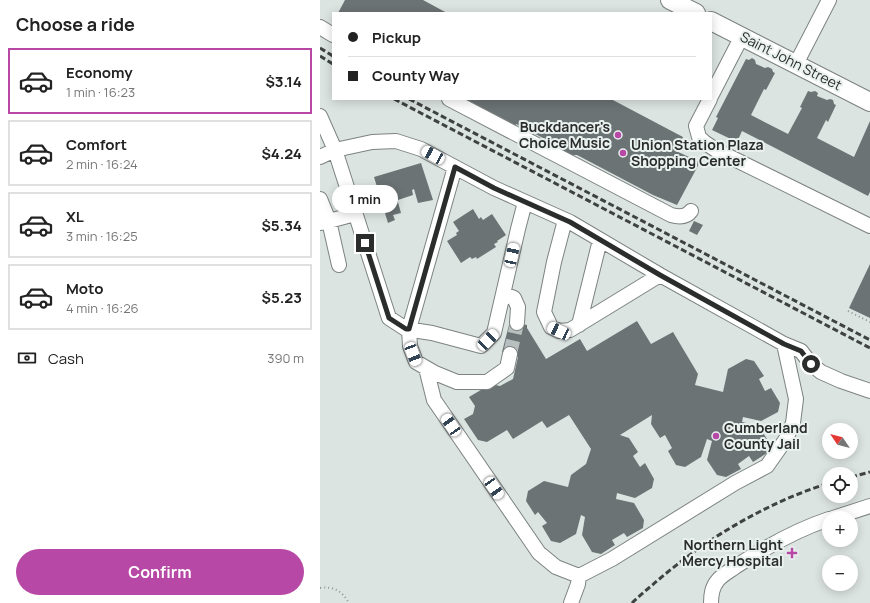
<!DOCTYPE html>
<html lang="en">
<head>
<meta charset="utf-8">
<style>
  body { margin:0; font-family:Manrope,sans-serif; background:#f6f6f6; color:#222; height:100vh; display:flex; flex-direction:column; font-size:15px; white-space:nowrap }
  * { box-sizing:border-box; margin:0 }
  p { font-size:13px; color:#767676 }
  .icon { flex:none; width:22px; height:22px; fill:none; stroke:currentColor; stroke-width:2; stroke-linecap:round; stroke-linejoin:round }
  .map { position:relative; flex:1; overflow:hidden }
  .sheet { display:flex; flex-direction:column; background:#fff; width:320px }
  .sheet>* { flex:none }
  .banner { position:absolute; left:12px; top:12px; width:380px; height:88px; border-radius:0px; box-shadow:0 2px 10px #0003; display:grid; align-content:center; height:88px; padding:0 16px; background:#fff }
  .needle { width:26px; rotate:305deg }
  .controls { position:absolute; left:502px; top:423px; display:grid; gap:8px }
  .controls a { display:grid; place-items:center; width:36px; height:36px; border-radius:50%; background:#fff; box-shadow:0 2px 10px #0003; font-size:20px }
  .end { position:absolute; width:18px; height:18px; margin:-9px; border:5px solid #2a2d2c; background:#fff; box-shadow:0 0 0 2px #fff }
  .from { border-radius:50% }
  .bubble { position:absolute; height:28px; border-radius:14px; background:#fff; box-shadow:0 2px 10px #0003; font-size:13px; font-weight:700; line-height:28px; text-align:center }
  .car { position:absolute; width:12px; height:24px; margin:-12px -6px; border-radius:5px; box-shadow:0 0 3px 1px #0007; background:linear-gradient(#fff 24%,#345 0 40%,#fff 0 76%,#345 0 86%,#fff 0) }
  .banner b { display:flex; align-items:center; gap:14px; height:38px; font-size:15px }
  .banner b+b { border-top:1px solid #e0e0e0 }
  .banner i { width:10px; height:10px; background:#222 }
  ul { padding:0; list-style:none }
  li { display:flex; align-items:center; gap:12px; height:66px; margin:0 8px 6px; padding:0 8px; border:2px solid #e0e0e0; border-radius:0px }
  li div { flex:1 }
  li b { display:block; font-size:15px }
  li em { font-style:normal; font-weight:700 }
  li.current { border-color:#b748a6 }
  li>.icon { width:36px; height:36px; stroke-width:1.5 }
  h2 { padding:0 16px; font-size:18px; line-height:48px }
  .pay { display:flex; align-items:center; gap:10px; height:44px; padding:0 16px; font-size:15px }
  .pay p { margin-inline-start:auto }
  .primary-button { display:flex; gap:8px; margin-top:auto; padding:8px 16px }
  .primary-button a { flex:1; height:46px; border-radius:24px; background:#b748a6; color:#fff; font-size:16px; font-weight:700; line-height:46px; text-align:center }
  main { display:flex; flex:1; min-height:0 }
  .map>svg:first-child { display:block }
</style>
</head>
<body>
<main>
<section class="sheet">
<h2>Choose a ride</h2>
<ul>
<li class="current"><svg class="icon" aria-label="car" viewBox="0 0 24 24"><path d="M5 17H2v-5l4-1 3-4h7l3 4 3 1v5h-3M9 17h6M6 11h13"/><circle cx="7" cy="17" r="2"/><circle cx="17" cy="17" r="2"/></svg><div><b>Economy</b><p>1 min · 16:23</p></div><em>$3.14</em></li>
<li><svg class="icon" aria-label="car" viewBox="0 0 24 24"><path d="M5 17H2v-5l4-1 3-4h7l3 4 3 1v5h-3M9 17h6M6 11h13"/><circle cx="7" cy="17" r="2"/><circle cx="17" cy="17" r="2"/></svg><div><b>Comfort</b><p>2 min · 16:24</p></div><em>$4.24</em></li>
<li><svg class="icon" aria-label="car" viewBox="0 0 24 24"><path d="M5 17H2v-5l4-1 3-4h7l3 4 3 1v5h-3M9 17h6M6 11h13"/><circle cx="7" cy="17" r="2"/><circle cx="17" cy="17" r="2"/></svg><div><b>XL</b><p>3 min · 16:25</p></div><em>$5.34</em></li>
<li><svg class="icon" aria-label="car" viewBox="0 0 24 24"><path d="M5 17H2v-5l4-1 3-4h7l3 4 3 1v5h-3M9 17h6M6 11h13"/><circle cx="7" cy="17" r="2"/><circle cx="17" cy="17" r="2"/></svg><div><b>Moto</b><p>4 min · 16:26</p></div><em>$5.23</em></li>
</ul>
<div class="pay"><svg class="icon" aria-label="cash" viewBox="0 0 24 24"><path d="M3 7h18v10H3z"/><circle cx="12" cy="12" r="2"/></svg>Cash<p>390 m</p></div>
<div class="primary-button"><a>Confirm</a></div>
</section>
<div class="map">
<svg width="550" height="603" viewBox="0 0 550 603">
  <rect width="100%" height="100%" fill="#dce4e2"/>
  <path fill="#6c7374" d="M25,0H103L127,13H18Z
    M432,58L435,60L436,64L445,68L448,67L452,69L453,72L455,73L446,90L444,89L431,115L468,134L482,108L480,107L488,91L491,92L495,91L498,93L497,96L507,100L510,99L513,100L514,104L516,105L508,122L506,120L497,138L534,157L550,121V192L548,196L422,131L417,142L392,130L398,118L396,117L426,59L429,60Z
    M145,99H291L363,137L356,151L380,162L357,205L333,195L257,155H250L227,142L225,139L196,124L194,130L187,122Z
    M101,163L113,200L98,203L94,189L92,190L93,195L78,200L76,195L81,213L73,215L75,220L68,223L54,177Z
    M153,209L159,219L161,217L163,220L172,214L186,235L177,241L178,242L174,244L176,247L157,259L156,257L152,259L150,257L141,263L127,241L137,235L136,233L139,231L133,222Z
    M374,221L383,225L377,235L369,231Z
    M550,264V318L529,308Z
    M190,321L207,325V328L226,359L260,339L267,351L317,321L331,344L353,332L378,374L375,385L403,392L408,369L426,359L434,361L444,376L439,379L445,391L451,388L460,403L458,412L441,421L423,417L422,422L439,426L450,444L447,453L433,462L429,456L418,464L421,469L406,477L397,475L387,460L392,441L387,439L381,457L365,467L356,465L348,451L352,448L345,435L340,438L331,424L332,415L300,435L309,438L318,452L313,456L320,467L325,463L334,479L332,488L315,498L297,493L296,499L314,503L324,520L323,528L307,537L304,533L292,540L295,545L281,554L272,552L262,535L265,517L261,515L256,534L240,543L231,541L222,526L227,523L218,512L215,515L206,501L208,491L224,481L248,487L251,475L266,464L271,449L249,415L227,428L222,421L193,439L187,430L167,442L158,440L144,419L153,414L155,406L149,397L171,384L180,386L193,379L198,357L182,352Z"/>
  <g fill="none" stroke-linecap="round" stroke-linejoin="round">
    <path stroke="#b8bfbe" stroke-width="14" stroke-dasharray="14 7" stroke-linecap="butt" d="M190,354L197,323"/>
    <g stroke="#7c8381" stroke-width="16">
      <path id="minor" d="M0,27L13,35
        M476,64L509,0
        M391,96L422,36
        M129,99L351,215C358,217 366,218 371,211
        M390,99L376,126L379,137L384,142L396,150L550,226
        M0,116L15,150L69,318L86,329L112,333L161,346L174,333L198,229L205,202
        M0,157L15,150L52,142L76,141L101,149L174,188L250,222L340,275L464,344L481,351L491,364L501,372L521,381L550,391
        M135,167L89,329L90,346L96,362L115,373L137,382H167L187,368L190,354
        M0,199L9,221L0,223
        M245,220L234,262L224,312L231,327L239,331L250,330L340,275
        M19,265L9,221L35,214
        M184,294L194,298L198,307L197,323
        M259,325L280,240
        M106,368L114,400L219,553L236,567L259,576L292,559L415,483L447,466L466,439L473,423L476,399L464,344
        M513,518L550,506
        M251,603L258,584L259,576
        M391,603C391,594 392,587 398,580C402,575 410,571 415,567C444,548 476,530 509,519"/>
    </g>
    <g stroke="#7c8381" stroke-width="20">
      <path id="major" d="M350,0L376,13
        M391,21L550,102"/>
    </g>
    <path stroke="#919695" stroke-width="2" stroke-dasharray="1 3" stroke-linecap="butt" d="M528,311L550,322
      M0,588C14,586 22,591 29,603"/>
    <use href="#minor" stroke="#fff" stroke-width="14"/>
    <use href="#major" stroke="#fff" stroke-width="18"/>
    <path stroke="#3e4241" stroke-width="3" stroke-dasharray="6 3" stroke-linecap="butt" d="M0,48L13,56
      M0,56L13,64
      M74,99L550,348
      M89,99L550,340
      M531,477L550,472
      M312,603C320,595 329,588 337,581C387,538 446,503 509,483"/>
  </g>
  <g fill="none" stroke-linecap="round" stroke-linejoin="round">
    <path stroke="#2a2d2c" stroke-width="5" d="M45,243L69,318L86,329H89L135,167L174,188L250,222L340,275L464,344L481,351L491,364"/>
  </g>
  <g fill="#b748a6" stroke="#e9f1ef" stroke-width="1.5">
    <circle cx="298" cy="135" r="4"/>
    <circle cx="303" cy="153" r="4"/>
    <circle cx="396" cy="436" r="4"/>
    <path d="M470 547h4v4h4v4h-4v4h-4v-4h-4v-4h4z"/>
  </g>
  <g text-anchor="middle" stroke-width="4" stroke-linejoin="round" paint-order="stroke">
    <g font-size="14" fill="#2a2d2c" stroke="#e9f1ef">
      <text transform="translate(471 61) rotate(27)" y="5">Saint John Street</text>
    </g>
    <g font-size="14" font-weight="bold" fill="#2a2d2c" stroke="#e9f1ef" text-anchor="end">
      <text x="290" y="132">Buckdancer's<tspan x="290" dy="16">Choice Music</tspan></text>
      <text x="311" y="150" text-anchor="start">Union Station Plaza<tspan x="311" dy="16">Shopping Center</tspan></text>
      <text x="404" y="433" text-anchor="start">Cumberland<tspan x="404" dy="16">County Jail</tspan></text>
      <text x="463" y="550">Northern Light<tspan x="463" dy="16">Mercy Hospital</tspan></text>
    </g>
  </g>
</svg>
<div class="controls">
<a><svg class="needle" viewBox="-14 -14 28 28"><path d="M0-13l5 13h-10z" fill="#e53935"/><path d="M0 13l5-13h-10z" fill="#767676"/></svg></a>
<a><svg class="icon" aria-label="locate" viewBox="0 0 24 24"><circle cx="12" cy="12" r="6"/><path d="M12 2v4M12 18v4M2 12h4M18 12h4"/></svg></a>
<a>+</a>
<a>−</a>
</div>
<i class="end from" style="left:491px;top:364px"></i>
<i class="end" style="left:45px;top:243px"></i>
<div class="bubble" style="left:12px;top:185px;width:66px">1 min</div>
<i class="car" style="left:113px;top:155px;rotate:299deg"></i>
<i class="car" style="left:192px;top:255px;rotate:12deg"></i>
<i class="car" style="left:239px;top:331px;rotate:295deg"></i>
<i class="car" style="left:168px;top:340px;rotate:45deg"></i>
<i class="car" style="left:93px;top:354px;rotate:159deg"></i>
<i class="car" style="left:131px;top:425px;rotate:326deg"></i>
<i class="car" style="left:174px;top:488px;rotate:146deg"></i>
<div class="banner">
<b><i class="from"></i>Pickup</b>
<b><i></i>County Way</b>
</div>
</div>
</main>
</body>
</html>
